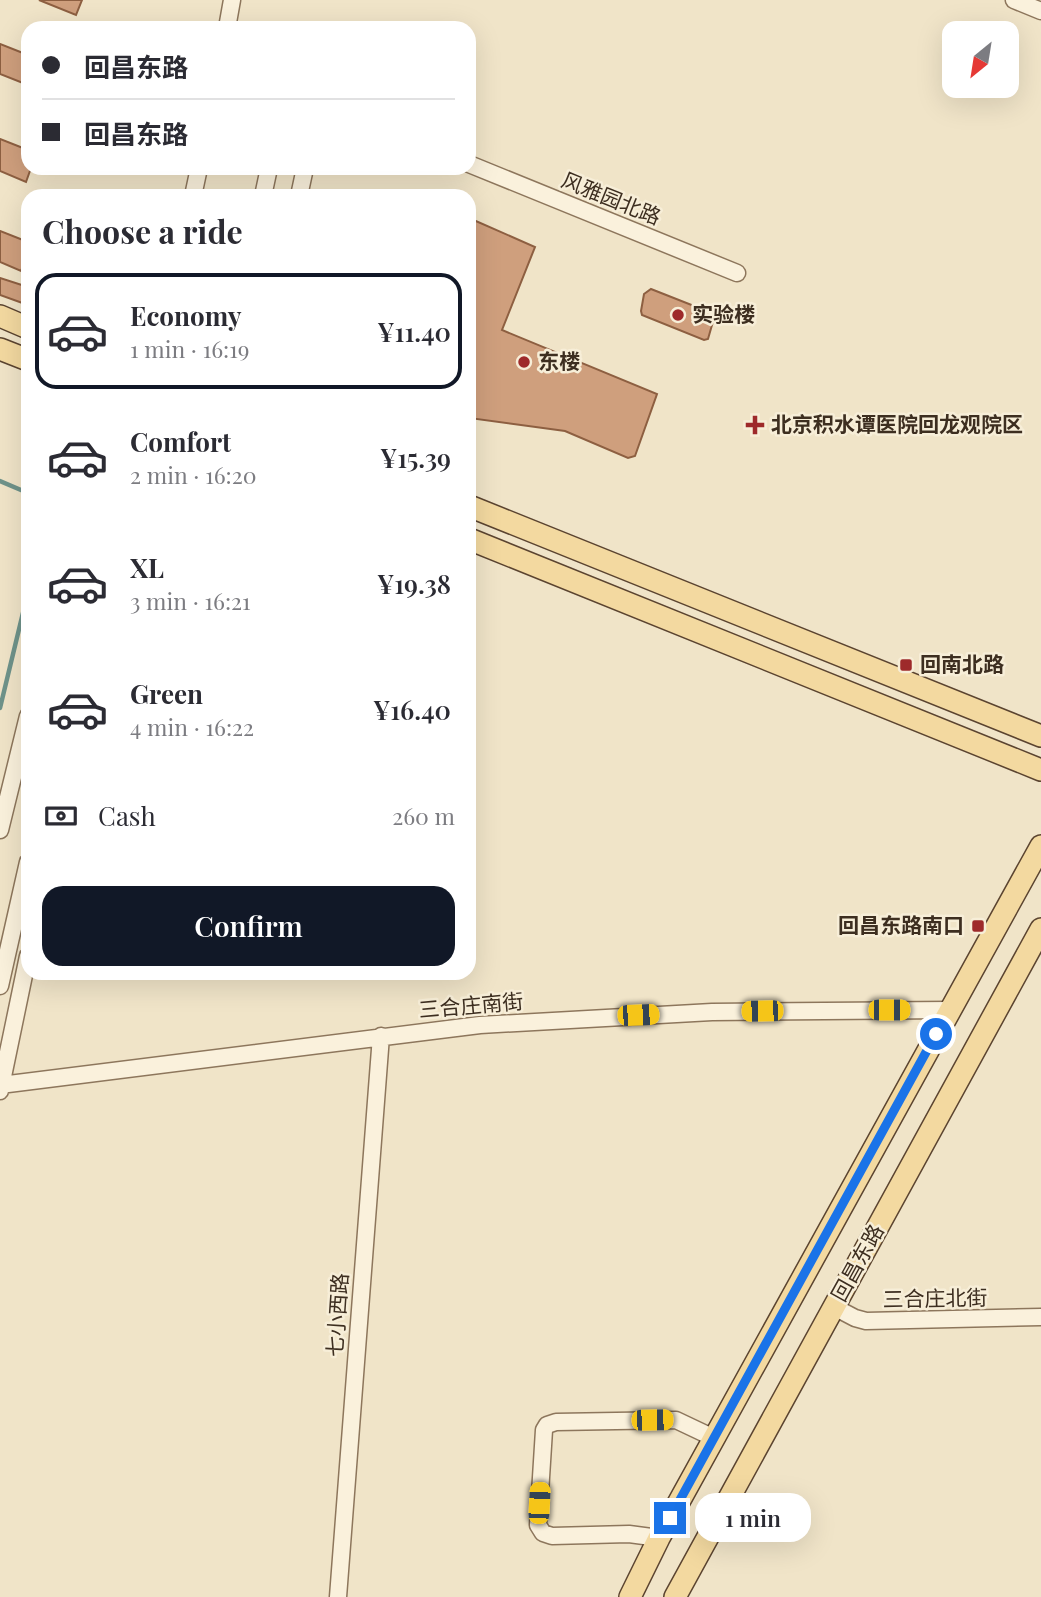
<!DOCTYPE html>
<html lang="en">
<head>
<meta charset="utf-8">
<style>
  body { margin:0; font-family:"Playfair Display","Noto Sans SC",serif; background:#f7f7f7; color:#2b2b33; height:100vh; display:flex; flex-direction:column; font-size:26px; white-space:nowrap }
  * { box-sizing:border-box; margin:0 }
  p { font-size:23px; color:#7c7c81 }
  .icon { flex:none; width:38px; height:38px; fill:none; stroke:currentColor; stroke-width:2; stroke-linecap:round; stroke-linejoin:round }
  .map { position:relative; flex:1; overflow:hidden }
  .drawer { position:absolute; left:21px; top:189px; width:455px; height:791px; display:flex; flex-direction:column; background:#fff; border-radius:21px; box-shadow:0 7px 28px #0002 }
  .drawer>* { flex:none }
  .top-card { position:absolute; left:21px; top:21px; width:455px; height:154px; border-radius:21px; box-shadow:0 7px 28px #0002; display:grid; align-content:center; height:154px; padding:0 21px; background:#fff }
  .needle { width:46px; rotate:210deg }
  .fabs { position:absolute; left:942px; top:21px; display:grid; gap:14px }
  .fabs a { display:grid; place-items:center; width:77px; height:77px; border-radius:14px; background:#fff; box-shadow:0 7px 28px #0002; font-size:35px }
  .end { position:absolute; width:32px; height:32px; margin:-16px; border:9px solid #1a73e8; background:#fff; box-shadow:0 0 0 4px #fff }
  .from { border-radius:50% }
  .bubble { position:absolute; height:49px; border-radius:21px; background:#fff; box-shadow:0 7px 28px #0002; font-size:23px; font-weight:600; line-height:49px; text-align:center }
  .car { position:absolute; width:21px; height:42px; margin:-21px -10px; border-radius:9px; box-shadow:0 0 5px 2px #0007; background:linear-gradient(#f5c518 24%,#345 0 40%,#f5c518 0 76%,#345 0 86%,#f5c518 0) }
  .top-card b { display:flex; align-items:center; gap:24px; height:66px; font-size:26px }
  .top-card b+b { border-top:2px solid #e1e1e2 }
  .top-card i { width:18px; height:18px; background:#2b2b33 }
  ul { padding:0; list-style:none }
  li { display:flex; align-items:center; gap:21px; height:116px; margin:0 14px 10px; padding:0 7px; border:4px solid transparent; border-radius:21px }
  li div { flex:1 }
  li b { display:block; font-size:26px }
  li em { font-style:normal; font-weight:600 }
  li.selected { border-color:#111827 }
  li>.icon { width:63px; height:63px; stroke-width:1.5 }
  h2 { padding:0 21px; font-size:32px; line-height:84px }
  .pay { display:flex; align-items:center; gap:18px; height:77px; padding:0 21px; font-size:26px }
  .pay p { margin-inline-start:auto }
  .primary-button { display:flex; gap:14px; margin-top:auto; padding:14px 21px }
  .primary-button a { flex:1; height:80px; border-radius:21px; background:#111827; color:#fff; font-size:28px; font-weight:600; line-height:80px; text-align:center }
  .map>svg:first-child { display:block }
</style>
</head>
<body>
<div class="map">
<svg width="1041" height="1597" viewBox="0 0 1041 1597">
  <rect width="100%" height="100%" fill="#f0e4c8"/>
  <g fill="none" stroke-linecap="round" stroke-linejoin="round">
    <path stroke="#6f938a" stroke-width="4.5" d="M0,481L28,493
      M0,708L28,592"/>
  </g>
  <path fill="#cf9f7d" stroke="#8d5f41" stroke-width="2" d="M39,0H82L76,15Z
    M0,44L28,55V85L0,74Z
    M0,139L28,150V168H31L26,182L0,171Z
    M469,218L535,247L502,330L657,394L635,456L628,458L565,431L469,418Z
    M0,231L28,242V254L21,271L0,262Z
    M0,278L28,287V305L0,295Z
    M651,289L712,313L714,318L708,339L704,340L642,315L641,311L644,294Z"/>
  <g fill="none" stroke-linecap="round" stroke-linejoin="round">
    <g stroke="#8d765c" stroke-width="19">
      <path id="minor" d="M1014,0L1041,11
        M227,28L232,0
        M469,164L737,273
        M193,196L199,168
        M263,196L269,168
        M299,196L305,168
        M0,830L28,716
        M0,986L28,862
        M0,1085L480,1025L712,1012L950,1010
        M0,1091L28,956
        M834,1307L855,1318L866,1321L1041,1317
        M659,1538L629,1534L552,1536L543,1533L538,1525L544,1430L547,1425L556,1422L676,1420L714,1438
        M338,1597L381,1036"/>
    </g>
    <g stroke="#5b4430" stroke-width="24">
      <path id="major" d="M0,316L28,328
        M0,349L28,360
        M469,506L1041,736
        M469,539L1041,770
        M630,1597L659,1538L1041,846
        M675,1597L1041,929"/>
    </g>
    <use href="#minor" stroke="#faf1dc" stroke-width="16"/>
    <use href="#major" stroke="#f3d9a0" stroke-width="21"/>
  </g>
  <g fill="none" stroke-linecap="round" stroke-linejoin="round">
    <path stroke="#1a73e8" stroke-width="9" d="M670,1518L936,1034"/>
  </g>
  <g fill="#9e2a2b" stroke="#f7eed8" stroke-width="2.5">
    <circle cx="678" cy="315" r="7"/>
    <circle cx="524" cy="362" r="7"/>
    <path d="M751.5 414.5h7v7h7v7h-7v7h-7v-7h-7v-7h7z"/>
    <rect x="899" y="658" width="14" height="14" rx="3.5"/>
    <rect x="971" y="919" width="14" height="14" rx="3.5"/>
  </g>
  <g text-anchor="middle" stroke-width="5" stroke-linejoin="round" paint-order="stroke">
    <g font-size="21" fill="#3d2e20" stroke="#f7eed8">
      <text transform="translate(611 199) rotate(22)" y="7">风雅园北路</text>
      <text transform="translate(471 1006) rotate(-5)" y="7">三合庄南街</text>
      <text transform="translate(858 1263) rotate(-61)" y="7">回昌东路</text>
      <text transform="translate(935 1299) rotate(-1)" y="7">三合庄北街</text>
      <text transform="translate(338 1315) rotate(-86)" y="7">七小西路</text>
    </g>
    <g font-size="21" font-weight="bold" fill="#3d2e20" stroke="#f7eed8" text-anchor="start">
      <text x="692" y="322">实验楼</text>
      <text x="538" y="369">东楼</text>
      <text x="771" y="432">北京积水谭医院回龙观院区</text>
      <text x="920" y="672">回南北路</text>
      <text x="964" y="933" text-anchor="end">回昌东路南口</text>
    </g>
  </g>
</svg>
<div class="fabs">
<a><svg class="needle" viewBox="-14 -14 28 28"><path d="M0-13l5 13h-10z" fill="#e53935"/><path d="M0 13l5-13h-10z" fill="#7c7c81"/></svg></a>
</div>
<i class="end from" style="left:936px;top:1034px"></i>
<i class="end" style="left:670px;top:1518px"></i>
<div class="bubble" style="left:695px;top:1493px;width:116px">1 min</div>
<i class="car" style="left:889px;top:1010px;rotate:90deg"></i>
<i class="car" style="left:762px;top:1011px;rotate:269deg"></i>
<i class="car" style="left:638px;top:1015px;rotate:88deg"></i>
<i class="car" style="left:652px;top:1420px;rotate:89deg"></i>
<i class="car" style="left:539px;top:1503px;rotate:3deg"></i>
<div class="top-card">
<b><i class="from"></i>回昌东路</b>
<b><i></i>回昌东路</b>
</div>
<section class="drawer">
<h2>Choose a ride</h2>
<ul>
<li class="selected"><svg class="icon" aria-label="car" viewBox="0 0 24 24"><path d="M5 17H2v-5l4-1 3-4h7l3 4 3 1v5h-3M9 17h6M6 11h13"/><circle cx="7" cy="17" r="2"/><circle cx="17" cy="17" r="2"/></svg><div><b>Economy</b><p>1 min · 16:19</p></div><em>¥11.40</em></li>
<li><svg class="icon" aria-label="car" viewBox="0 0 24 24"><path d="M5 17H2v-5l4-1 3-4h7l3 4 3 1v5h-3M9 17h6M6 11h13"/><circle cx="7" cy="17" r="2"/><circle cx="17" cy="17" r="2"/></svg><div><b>Comfort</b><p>2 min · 16:20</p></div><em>¥15.39</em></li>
<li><svg class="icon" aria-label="car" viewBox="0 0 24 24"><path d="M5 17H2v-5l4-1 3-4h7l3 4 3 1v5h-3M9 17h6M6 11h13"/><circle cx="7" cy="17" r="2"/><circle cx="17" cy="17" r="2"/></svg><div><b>XL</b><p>3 min · 16:21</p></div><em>¥19.38</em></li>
<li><svg class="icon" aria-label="car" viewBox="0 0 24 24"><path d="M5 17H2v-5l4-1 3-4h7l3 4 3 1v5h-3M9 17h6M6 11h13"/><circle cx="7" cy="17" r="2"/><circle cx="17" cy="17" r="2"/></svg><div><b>Green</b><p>4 min · 16:22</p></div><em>¥16.40</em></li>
</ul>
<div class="pay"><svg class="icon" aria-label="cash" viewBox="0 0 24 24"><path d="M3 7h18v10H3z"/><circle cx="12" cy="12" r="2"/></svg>Cash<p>260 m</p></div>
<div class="primary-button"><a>Confirm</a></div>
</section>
</div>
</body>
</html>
